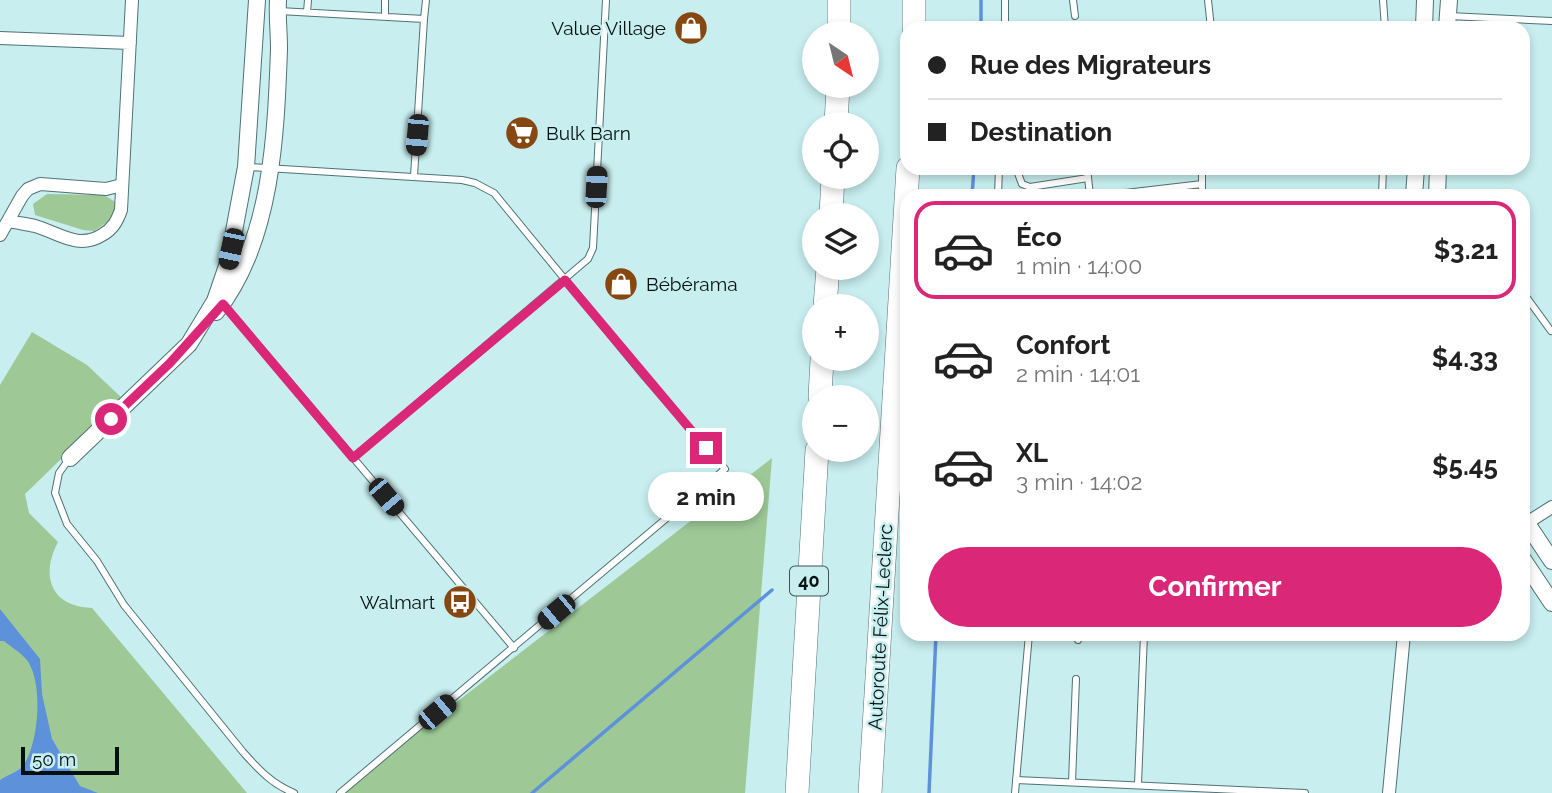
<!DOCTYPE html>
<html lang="fr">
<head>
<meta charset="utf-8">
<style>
  body { margin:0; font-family:Raleway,sans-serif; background:#f6f6f6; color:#222; height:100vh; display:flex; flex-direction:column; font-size:26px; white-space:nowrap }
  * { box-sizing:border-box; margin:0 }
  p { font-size:23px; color:#767676 }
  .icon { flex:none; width:38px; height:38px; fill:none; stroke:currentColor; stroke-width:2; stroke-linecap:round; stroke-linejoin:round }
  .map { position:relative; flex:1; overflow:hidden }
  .side { position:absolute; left:900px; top:189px; width:630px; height:452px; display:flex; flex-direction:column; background:#fff; border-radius:21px; box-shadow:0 4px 10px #0003 }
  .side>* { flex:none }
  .guide { position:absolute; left:900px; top:21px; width:630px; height:154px; border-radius:21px; box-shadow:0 4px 10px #0003; display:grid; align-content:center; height:154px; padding:0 28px; background:#fff }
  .needle { width:46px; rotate:145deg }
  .buttons { position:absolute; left:802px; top:21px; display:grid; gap:14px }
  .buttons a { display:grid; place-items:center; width:77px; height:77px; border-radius:50%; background:#fff; box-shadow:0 4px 10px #0003; font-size:35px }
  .scale { position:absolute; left:21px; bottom:18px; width:98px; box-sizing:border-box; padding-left:7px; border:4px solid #031010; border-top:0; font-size:19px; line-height:24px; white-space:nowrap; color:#031010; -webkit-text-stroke:5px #c8eeef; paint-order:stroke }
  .end { position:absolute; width:32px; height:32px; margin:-16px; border:9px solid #db2777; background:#fff; box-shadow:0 0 0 4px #fff }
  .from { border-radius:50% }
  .bubble { position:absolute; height:49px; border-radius:24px; background:#fff; box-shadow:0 4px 10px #0003; font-size:23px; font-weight:700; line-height:49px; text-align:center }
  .car { position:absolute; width:21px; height:42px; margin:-21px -10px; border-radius:9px; box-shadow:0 0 5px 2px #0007; background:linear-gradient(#222 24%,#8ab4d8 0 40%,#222 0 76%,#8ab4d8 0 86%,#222 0) }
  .guide b { display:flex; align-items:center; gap:24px; height:66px; font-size:26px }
  .guide b+b { border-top:2px solid #e0e0e0 }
  .guide i { width:18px; height:18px; background:#222 }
  ul { padding:12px 0 0; list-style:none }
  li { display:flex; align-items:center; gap:21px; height:98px; margin:0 14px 10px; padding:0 14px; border:4px solid transparent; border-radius:21px }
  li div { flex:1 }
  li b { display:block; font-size:26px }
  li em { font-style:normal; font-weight:700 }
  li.selected { border-color:#db2777 }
  li>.icon { width:63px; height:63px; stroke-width:1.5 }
  .primary-button { display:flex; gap:14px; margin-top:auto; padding:14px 28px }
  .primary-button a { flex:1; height:80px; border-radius:42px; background:#db2777; color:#fff; font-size:28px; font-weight:700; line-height:80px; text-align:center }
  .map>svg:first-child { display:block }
</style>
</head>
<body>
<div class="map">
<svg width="1552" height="793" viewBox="0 0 1552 793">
  <rect width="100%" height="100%" fill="#c8eeef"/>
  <path fill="#9ec997" d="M47,194L104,195L117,203L113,218L94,231L83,230L35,215L33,204Z
    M32,332L87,365L123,399L25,494L29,513L58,542C40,576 51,607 92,608L247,793H0V385Z
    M772,458L745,793H339Z"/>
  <path fill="#5d92db" d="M0,609L40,659L42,694L52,739L80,786L98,793H0V780C7,775 18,772 23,766C39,744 44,680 26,659C20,652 11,647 4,641H0Z"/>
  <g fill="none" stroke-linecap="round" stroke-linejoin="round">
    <path stroke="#5d92db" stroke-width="3.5" d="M981,28V0
      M972,196L974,168
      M532,793L772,590
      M929,793L936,634"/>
    <g stroke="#4f7273" stroke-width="8">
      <path id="service" d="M1005,0V28
        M1073,0L1075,16
        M1208,0L1211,28
        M1383,0L1385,28
        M279,11L424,19L414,176
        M307,12L308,0
        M1449,16L1552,21
        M385,17V0
        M424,19L426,0
        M248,167L462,180L475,183L494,193L645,377L725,469L340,793
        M1016,168L1022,184L1030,187L1088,178
        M1087,168L1090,196
        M1202,168V196
        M998,196L999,168
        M1100,196L1202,184
        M1382,196L1383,168
        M1522,291L1551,331
        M224,305L514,648
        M353,458L588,259L593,248L606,0
        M69,459L59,473L55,493L67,524L97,561L124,605L243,752C259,770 272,784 294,793
        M1078,640L1079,634
        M1016,780L1305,793
        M1072,782L1076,679
        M1138,784L1144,634
        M1015,793L1029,634"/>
    </g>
    <g stroke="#4f7273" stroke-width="14">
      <path id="minor" d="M0,38L130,43
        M9,221C17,223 27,224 35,226C59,233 78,250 102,235C113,229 117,221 121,210L132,0
        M0,235L22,196L28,189L40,184L106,189L122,185
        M1522,526L1552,507
        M1389,793L1404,634"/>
    </g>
    <g stroke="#4f7273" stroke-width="18">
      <path id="tertiary" d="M1424,28L1425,0
        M1447,28L1449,0
        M1414,196L1416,168
        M1437,196L1438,168
        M216,312C272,242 276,134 279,49C279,32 277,16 278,0
        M70,458L189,344L215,301L228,263L246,167L257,0
        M1522,516L1552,561
        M1522,558L1552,603"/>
    </g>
    <g stroke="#4f7273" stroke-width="24">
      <path id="motorway" d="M914,28V0
        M839,33V0
        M836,124L838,86
        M831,215L833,177
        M825,306L828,268
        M820,397L822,359
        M797,793L817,450
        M870,793L908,168"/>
    </g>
    <use href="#service" stroke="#fff" stroke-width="6"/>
    <use href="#minor" stroke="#fff" stroke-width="12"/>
    <use href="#tertiary" stroke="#fff" stroke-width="16"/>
    <use href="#motorway" stroke="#fff" stroke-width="23"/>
  </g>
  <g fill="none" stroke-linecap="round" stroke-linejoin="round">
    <path stroke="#db2777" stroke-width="9" d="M111,419L170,363L223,304L353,458L565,280L706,448"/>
  </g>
  <defs>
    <g id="shop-disc" transform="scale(1.75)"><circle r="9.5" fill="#874710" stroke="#c8eeef"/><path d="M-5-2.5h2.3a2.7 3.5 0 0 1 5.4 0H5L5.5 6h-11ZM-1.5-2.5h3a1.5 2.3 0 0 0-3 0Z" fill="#fff"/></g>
    <g id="supermarket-disc" transform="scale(1.75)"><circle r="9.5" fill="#874710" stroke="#c8eeef"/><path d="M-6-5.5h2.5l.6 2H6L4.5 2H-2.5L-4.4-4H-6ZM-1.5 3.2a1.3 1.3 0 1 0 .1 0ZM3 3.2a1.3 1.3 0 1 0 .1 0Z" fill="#fff"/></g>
    <g id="bus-disc" transform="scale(1.75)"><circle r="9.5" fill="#874710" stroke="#c8eeef"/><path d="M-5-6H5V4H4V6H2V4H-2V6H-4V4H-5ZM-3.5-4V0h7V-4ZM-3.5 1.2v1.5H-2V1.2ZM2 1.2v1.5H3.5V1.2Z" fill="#fff"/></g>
  </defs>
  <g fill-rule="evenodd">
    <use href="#shop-disc" x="691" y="28"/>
    <use href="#supermarket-disc" x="522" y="133"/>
    <use href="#shop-disc" x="621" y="284"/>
    <use href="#bus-disc" x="460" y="602"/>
  </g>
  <g text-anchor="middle" stroke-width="5" stroke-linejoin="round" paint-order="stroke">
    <rect fill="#c8eeef" stroke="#3e5353" stroke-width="2" x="790" y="566.5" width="38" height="29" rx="5"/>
    <g font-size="18" font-weight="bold" fill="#031010">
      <text x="809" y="587">40</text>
    </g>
    <g font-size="19" fill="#031010" stroke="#c8eeef" text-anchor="end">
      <text x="666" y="35">Value Village</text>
      <text x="546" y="140" text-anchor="start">Bulk Barn</text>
      <text x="646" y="291" text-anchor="start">Bébérama</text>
      <text x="435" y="609">Walmart</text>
    </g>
    <g font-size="19" fill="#031010" stroke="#c8eeef">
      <text transform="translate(880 627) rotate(-87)" y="7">Autoroute Félix-Leclerc</text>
    </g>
  </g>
</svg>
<div class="buttons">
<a><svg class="needle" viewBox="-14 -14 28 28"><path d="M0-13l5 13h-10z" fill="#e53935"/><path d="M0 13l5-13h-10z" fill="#767676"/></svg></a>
<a><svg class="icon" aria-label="locate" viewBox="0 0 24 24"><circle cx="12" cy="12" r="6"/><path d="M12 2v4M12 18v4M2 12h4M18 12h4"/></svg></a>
<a><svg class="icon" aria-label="layers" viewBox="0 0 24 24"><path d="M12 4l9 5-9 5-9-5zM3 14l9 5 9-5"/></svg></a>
<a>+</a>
<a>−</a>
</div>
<div class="scale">50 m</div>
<i class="end from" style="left:111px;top:419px"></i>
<i class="end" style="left:706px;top:448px"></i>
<div class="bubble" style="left:648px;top:472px;width:116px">2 min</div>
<i class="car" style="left:417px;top:135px;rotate:185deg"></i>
<i class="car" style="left:596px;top:187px;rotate:3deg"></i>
<i class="car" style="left:231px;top:249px;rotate:192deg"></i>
<i class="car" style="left:386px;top:497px;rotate:140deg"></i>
<i class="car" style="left:556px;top:612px;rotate:230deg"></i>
<i class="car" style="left:437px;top:712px;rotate:50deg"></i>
<div class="guide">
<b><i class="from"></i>Rue des Migrateurs</b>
<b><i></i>Destination</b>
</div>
<section class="side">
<ul>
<li class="selected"><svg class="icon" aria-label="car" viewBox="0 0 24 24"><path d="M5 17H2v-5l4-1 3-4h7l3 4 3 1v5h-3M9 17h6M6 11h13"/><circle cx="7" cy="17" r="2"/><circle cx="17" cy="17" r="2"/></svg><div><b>Éco</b><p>1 min · 14:00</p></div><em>$3.21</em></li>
<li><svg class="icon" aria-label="car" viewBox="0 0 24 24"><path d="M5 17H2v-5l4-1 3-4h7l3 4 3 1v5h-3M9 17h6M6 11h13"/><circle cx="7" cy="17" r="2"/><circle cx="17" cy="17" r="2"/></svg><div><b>Confort</b><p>2 min · 14:01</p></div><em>$4.33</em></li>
<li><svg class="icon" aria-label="car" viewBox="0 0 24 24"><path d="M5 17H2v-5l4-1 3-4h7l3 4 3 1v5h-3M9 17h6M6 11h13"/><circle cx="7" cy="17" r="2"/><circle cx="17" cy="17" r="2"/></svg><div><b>XL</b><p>3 min · 14:02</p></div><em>$5.45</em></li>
</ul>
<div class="primary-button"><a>Confirmer</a></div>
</section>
</div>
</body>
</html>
